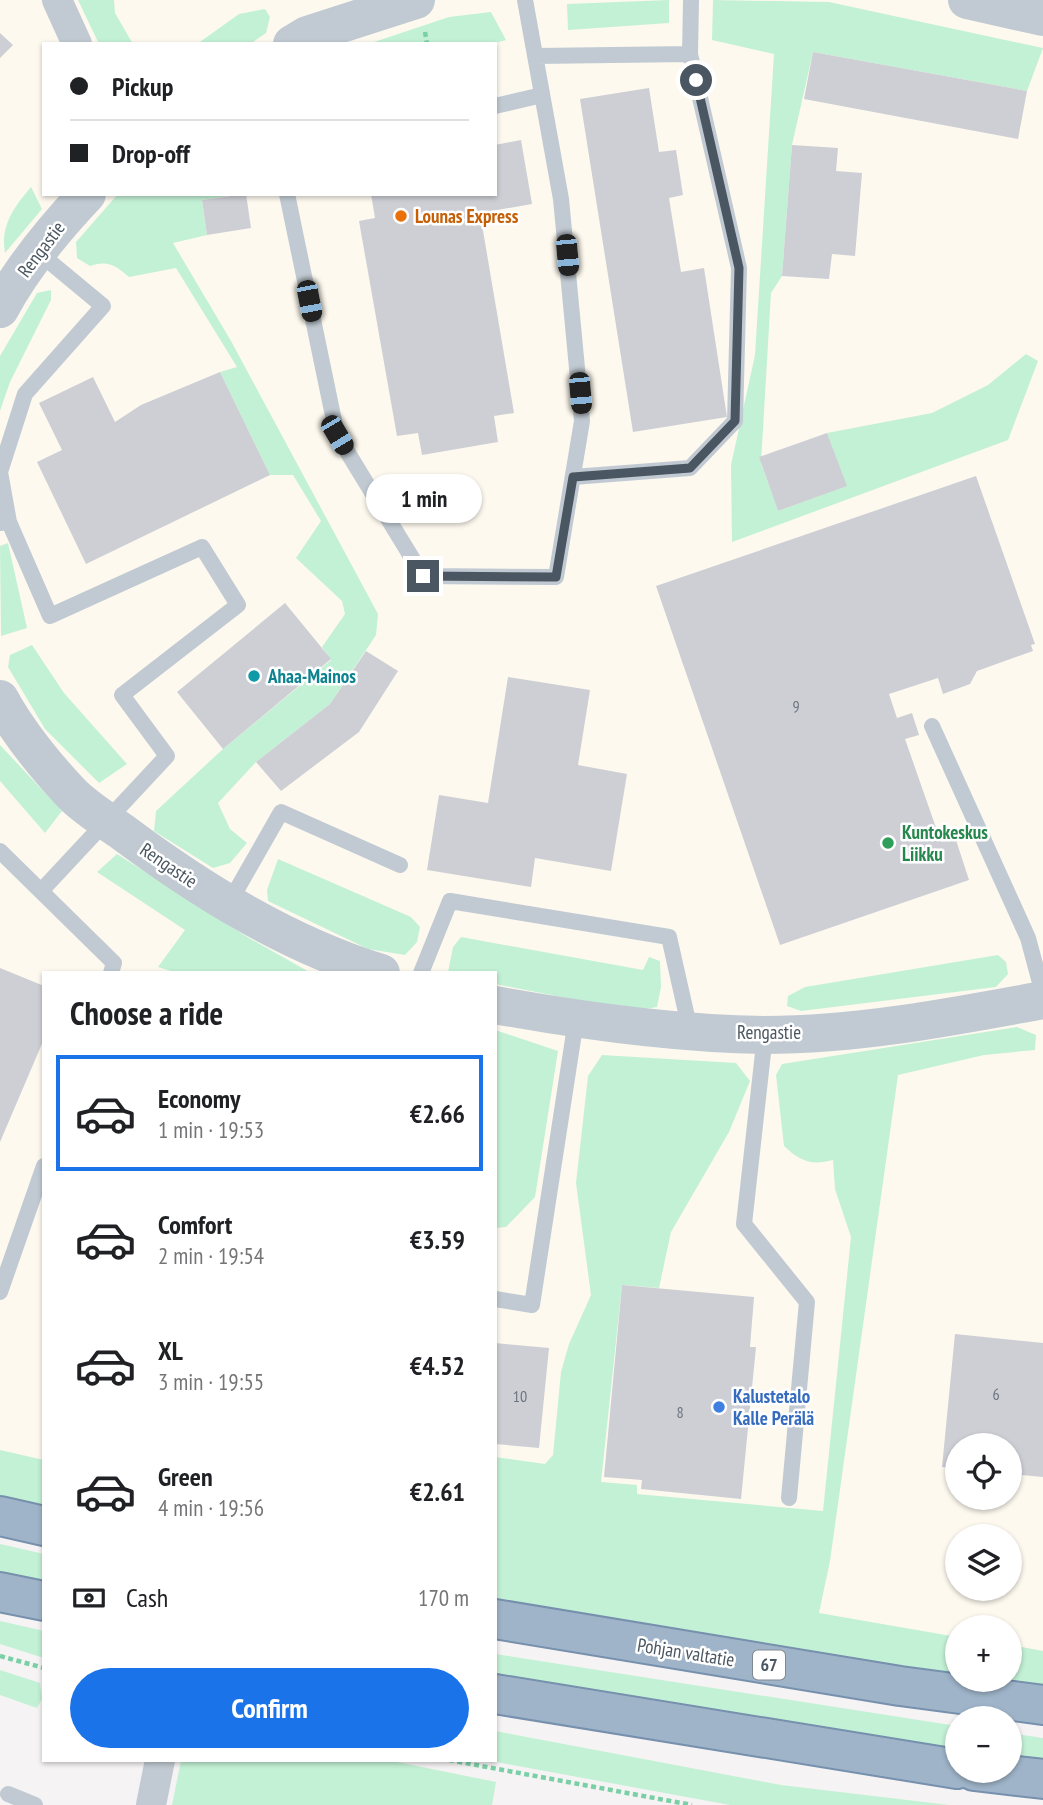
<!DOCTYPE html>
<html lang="en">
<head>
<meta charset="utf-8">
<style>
  body { margin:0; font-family:"PT Sans Narrow",sans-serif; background:#f6f6f6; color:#202124; height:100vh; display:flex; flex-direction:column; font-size:26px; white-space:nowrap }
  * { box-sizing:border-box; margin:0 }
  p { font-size:23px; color:#757577 }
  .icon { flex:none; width:38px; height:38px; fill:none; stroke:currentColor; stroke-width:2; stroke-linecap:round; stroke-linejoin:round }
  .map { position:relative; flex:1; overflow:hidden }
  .side { position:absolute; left:42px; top:971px; width:455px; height:791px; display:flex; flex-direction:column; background:#fff; border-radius:0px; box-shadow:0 2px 5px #0004 }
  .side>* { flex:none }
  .banner { position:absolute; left:42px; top:42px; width:455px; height:154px; border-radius:0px; box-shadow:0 2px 5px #0004; display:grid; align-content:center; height:154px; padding:0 28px; background:#fff }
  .fabs { position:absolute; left:945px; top:1433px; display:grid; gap:14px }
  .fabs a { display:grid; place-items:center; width:77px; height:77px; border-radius:50%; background:#fff; box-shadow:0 2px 5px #0004; font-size:35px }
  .end { position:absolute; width:32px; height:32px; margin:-16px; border:9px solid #4a5661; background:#fff; box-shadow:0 0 0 4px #fff }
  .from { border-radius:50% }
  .bubble { position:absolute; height:49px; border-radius:24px; background:#fff; box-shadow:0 2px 5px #0004; font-size:23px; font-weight:700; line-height:49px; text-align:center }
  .car { position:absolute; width:21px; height:42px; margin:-21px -10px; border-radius:9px; box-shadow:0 0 5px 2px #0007; background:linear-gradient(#222 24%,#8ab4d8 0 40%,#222 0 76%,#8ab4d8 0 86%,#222 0) }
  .banner b { display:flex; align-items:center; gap:24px; height:66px; font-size:26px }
  .banner b+b { border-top:2px solid #e0e0e0 }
  .banner i { width:18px; height:18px; background:#202124 }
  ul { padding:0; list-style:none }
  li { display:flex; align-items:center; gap:21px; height:116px; margin:0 14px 10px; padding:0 14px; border:4px solid transparent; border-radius:0px }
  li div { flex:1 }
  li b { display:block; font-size:26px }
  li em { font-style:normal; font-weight:700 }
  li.current { border-color:#1a73e8 }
  li>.icon { width:63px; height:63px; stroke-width:1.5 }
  h2 { padding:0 28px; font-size:32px; line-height:84px }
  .pay { display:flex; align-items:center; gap:18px; height:77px; padding:0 28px; font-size:26px }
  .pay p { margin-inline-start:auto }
  .cta { display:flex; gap:14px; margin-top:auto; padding:14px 28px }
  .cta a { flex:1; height:80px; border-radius:42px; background:#1a73e8; color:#fff; font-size:28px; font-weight:700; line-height:80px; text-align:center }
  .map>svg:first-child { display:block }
</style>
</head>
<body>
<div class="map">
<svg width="1043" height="1805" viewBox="0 0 1043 1805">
  <rect width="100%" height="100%" fill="#f5f3f3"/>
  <path fill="#fdf9ef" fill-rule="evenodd" d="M0,0H1043V1651L1010,1645V1628H957V1637L495,1559V973H44V1476L0,1466ZM44,44H495V194H44ZM957,1446H1010V1498H957ZM957,1536H1010V1589H957Z"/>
  <path fill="#c3f1d5" d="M78,0H114L115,13L133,44H99Z
    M669,0V23L568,30L567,4Z
    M713,0L829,2L1043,48L1027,91L813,52L792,145L782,276L771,293L761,463L778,511L846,486L827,433L932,413L988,385L1026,354L1038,361L1008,440L732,542L731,465L755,355L774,54L712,40Z
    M265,9L270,17L266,33L250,44H197L239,14Z
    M491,12L506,40L492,44H368L449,17Z
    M31,187L42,209L5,253C0,226 14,207 31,187Z
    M118,194H242L202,200L207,235L173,243L231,341L378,614L376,635L330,704L256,762L218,803L230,829L247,843L230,863L213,868L154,831L156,811L223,749L331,660L322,647L345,614L342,601L296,558L321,521L293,475H270L220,372L237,367L176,268L129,277C115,265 108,260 90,266L77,258L76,242Z
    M51,290V300L10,382L0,411V356L37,293Z
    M8,543L27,628L1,636L0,546Z
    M32,645L64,693L127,764L99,783L45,729L8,667L10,655Z
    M0,745L62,811L45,833L0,781Z
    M117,854L249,938L311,973H177L158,967L185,930L97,872Z
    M278,859L411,917L420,927L417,942L405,955L368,949L268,901L267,890Z
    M461,937L643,970L649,957L660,961L661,987L657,1007L633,1011L495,984V973L448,972L453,947Z
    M998,955L1006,962L1008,974L996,987L801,1011L787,1006L788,996L805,987Z
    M1017,1027L1036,1035L1035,1050L984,1055L898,1075L830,1561L819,1613L957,1637V1676L495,1598V1457L545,1464L553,1455L561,1372L569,1344L591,1295L576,1183L588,1076L602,1055L736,1063L750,1081L729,1132L671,1232L659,1288L622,1285L601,1482L637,1485V1494L823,1511L851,1237L835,1189L833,1160C811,1166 800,1161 784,1146L776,1075L782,1064Z
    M495,1030L558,1051L535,1197L506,1227L495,1228Z
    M0,1450L44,1460V1506L0,1496Z
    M0,1544L44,1554V1582L0,1572Z
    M0,1621L44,1631V1658L0,1644Z
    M1010,1645L1043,1651V1687L987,1680H1010Z
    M495,1654L957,1726V1751L495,1679Z
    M0,1670L40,1683L42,1699L37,1708L0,1695Z
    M495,1731L781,1785L949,1805H730L491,1761L495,1760Z
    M1010,1733L1043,1738V1762L1010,1758Z
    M181,1761H392L496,1782L492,1805H172Z"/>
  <path fill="#cdcfd5" d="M0,33L13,45L0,58Z
    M813,52L1027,91L1018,139L804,99Z
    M649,88L659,152L676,150L683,195L669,198L681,272L704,268L727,417L633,432L580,99Z
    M521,140L532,204L480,213L514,413L494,416L498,442L422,455L418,433L397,436L359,221L375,218L371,194H495V145Z
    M792,145L838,148L836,171L862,173L855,256L832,254L829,279L782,276Z
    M246,194L251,228L207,235L202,200Z
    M220,372L270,475L86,564L37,462L62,450L39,403L93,377L115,422L141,405Z
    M827,433L847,486L778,511L759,457Z
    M976,476L1035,644L1031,645L1033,651L977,671L970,684L943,694L938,678L889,694L897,718L912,713L919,735L905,739L941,842L955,837L969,880L780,945L656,586Z
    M285,603L331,659L223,749L177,692Z
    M366,651L398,671L359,732L281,791L256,762L330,704Z
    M508,677L590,690L578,765L627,774L611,871L535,858L531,887L427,870L439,795L488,803Z
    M0,968L44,986V1039L0,1142Z
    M622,1285L754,1297L750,1347H756L741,1499L641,1489L642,1480L604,1477Z
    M955,1334L1043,1343V1477L1010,1474V1446H957V1468L942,1467Z
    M495,1343L549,1348L539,1448L495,1444Z"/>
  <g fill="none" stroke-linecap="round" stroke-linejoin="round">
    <g stroke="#7690ad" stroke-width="42">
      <path id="trunk" d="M0,1516L44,1526
        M0,1592L44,1601
        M495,1619L900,1686L1043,1705
        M495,1694L957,1769
        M974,1771L1043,1779"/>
    </g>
    <path stroke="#7ad0a6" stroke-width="4.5" stroke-dasharray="5 3.5" stroke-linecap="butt" d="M425,32L427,44
      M0,1656L44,1668
      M449,1760L692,1805"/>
    <path stroke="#c1cad2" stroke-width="16" d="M535,56L690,54
      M495,106L542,95
      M287,194L337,435L423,576L556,577L582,421L561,199L525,0
      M573,477L690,468L735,421L739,268L690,54L691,0
      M9,522L0,472L25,394L103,306L38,252
      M0,523L9,522L50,616L202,547L238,605L122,695L167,756L42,890
      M932,726L1028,938L1043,994
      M0,851L114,963L111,973
      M228,905L281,812L400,865
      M421,973L450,901L669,937L690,1030
      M765,1035L744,1224L807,1302L789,1498
      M0,1292L44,1166
      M495,1299L532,1305L576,1020
      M8,1794L35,1805"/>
    <path stroke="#c1cad2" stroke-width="30" d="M57,0L77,44
      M151,1805L160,1760"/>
    <path stroke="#c1cad2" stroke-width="38" d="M967,0L1043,17
      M292,44L307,35L416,0
      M0,309C22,267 55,228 87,194
      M0,699C18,732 44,764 70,792C84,807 104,819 121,831C200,890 287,944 381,973
      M495,1005C583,1021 674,1034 764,1035C857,1035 952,1017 1043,1000"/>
    <use href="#trunk" stroke="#9fb4c9" stroke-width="38"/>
  </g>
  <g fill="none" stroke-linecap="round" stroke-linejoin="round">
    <path stroke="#4a5661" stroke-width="9" d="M423,576L556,577L573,477L690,468L735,421L739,268L696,80"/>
  </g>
  <circle fill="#e8710a" stroke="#fff" stroke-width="2.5" cx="401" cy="216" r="7"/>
  <circle fill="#0f9aa8" stroke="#fff" stroke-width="2.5" cx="254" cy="676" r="7"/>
  <circle fill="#2e9e5b" stroke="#fff" stroke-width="2.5" cx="888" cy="843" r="7"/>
  <circle fill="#3f7fe0" stroke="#fff" stroke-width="2.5" cx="719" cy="1407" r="7"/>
  <g text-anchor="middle" stroke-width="5" stroke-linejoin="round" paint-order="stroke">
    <g font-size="16" fill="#6b747e">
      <text x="796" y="712">9</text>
      <text x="996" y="1400">6</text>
      <text x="520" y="1402">10</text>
      <text x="680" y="1418">8</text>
    </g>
    <rect fill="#fff" stroke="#808990" stroke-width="2" x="753" y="1650.5" width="32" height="29" rx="5"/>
    <g font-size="18" font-weight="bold" fill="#4a5661">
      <text x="769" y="1671">67</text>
    </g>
    <g font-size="19" font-weight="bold" fill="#c56008" stroke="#fff" text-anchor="start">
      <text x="415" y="223">Lounas Express</text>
    </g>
    <g font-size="19" fill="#4a5661" stroke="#fff">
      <text transform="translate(41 249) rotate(-53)" y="7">Rengastie</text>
      <text transform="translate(169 865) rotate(34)" y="7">Rengastie</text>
      <text x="769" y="1039">Rengastie</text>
      <text transform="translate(686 1652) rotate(9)" y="7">Pohjan valtatie</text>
    </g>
    <g font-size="19" font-weight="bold" fill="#0d838f" stroke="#fff" text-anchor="start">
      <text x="268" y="683">Ahaa-Mainos</text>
    </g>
    <g font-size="19" font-weight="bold" fill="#27864d" stroke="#fff" text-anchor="start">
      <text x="902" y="839">Kuntokeskus<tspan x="902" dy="22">Liikku</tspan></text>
    </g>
    <g font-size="19" font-weight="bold" fill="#366cbe" stroke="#fff" text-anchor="start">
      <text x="733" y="1403">Kalustetalo<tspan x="733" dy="22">Kalle Perälä</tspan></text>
    </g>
  </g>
</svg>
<div class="fabs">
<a><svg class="icon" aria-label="locate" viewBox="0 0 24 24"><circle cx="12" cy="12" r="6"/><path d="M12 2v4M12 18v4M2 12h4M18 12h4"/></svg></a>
<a><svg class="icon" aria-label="layers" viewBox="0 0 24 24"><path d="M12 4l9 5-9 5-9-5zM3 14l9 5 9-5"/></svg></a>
<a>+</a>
<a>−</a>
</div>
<i class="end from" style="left:696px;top:80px"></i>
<i class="end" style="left:423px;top:576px"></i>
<div class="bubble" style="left:366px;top:474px;width:116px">1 min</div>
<i class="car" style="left:567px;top:255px;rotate:175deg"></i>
<i class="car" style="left:309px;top:301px;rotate:169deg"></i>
<i class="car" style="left:580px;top:393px;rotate:175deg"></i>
<i class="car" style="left:337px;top:435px;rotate:149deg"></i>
<div class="banner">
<b><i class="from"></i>Pickup</b>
<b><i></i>Drop-off</b>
</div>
<section class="side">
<h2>Choose a ride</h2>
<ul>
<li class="current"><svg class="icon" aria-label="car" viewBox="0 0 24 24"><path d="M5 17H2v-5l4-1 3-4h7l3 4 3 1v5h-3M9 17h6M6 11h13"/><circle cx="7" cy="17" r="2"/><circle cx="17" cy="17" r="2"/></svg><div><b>Economy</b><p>1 min · 19:53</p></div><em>€2.66</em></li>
<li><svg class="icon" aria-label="car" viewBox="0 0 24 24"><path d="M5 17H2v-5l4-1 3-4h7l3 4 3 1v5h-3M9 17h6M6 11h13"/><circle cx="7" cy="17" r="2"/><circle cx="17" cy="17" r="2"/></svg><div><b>Comfort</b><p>2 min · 19:54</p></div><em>€3.59</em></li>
<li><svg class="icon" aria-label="car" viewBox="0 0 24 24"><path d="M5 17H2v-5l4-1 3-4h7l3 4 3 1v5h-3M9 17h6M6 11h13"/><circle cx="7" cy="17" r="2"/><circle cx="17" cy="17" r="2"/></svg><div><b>XL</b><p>3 min · 19:55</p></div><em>€4.52</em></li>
<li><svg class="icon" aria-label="car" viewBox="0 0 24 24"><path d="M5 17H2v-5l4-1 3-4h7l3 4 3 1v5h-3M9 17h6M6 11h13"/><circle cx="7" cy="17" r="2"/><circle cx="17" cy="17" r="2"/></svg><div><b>Green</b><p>4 min · 19:56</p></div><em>€2.61</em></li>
</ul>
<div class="pay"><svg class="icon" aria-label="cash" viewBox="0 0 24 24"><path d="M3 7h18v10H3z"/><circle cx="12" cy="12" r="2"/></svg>Cash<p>170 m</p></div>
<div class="cta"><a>Confirm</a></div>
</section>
</div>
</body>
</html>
